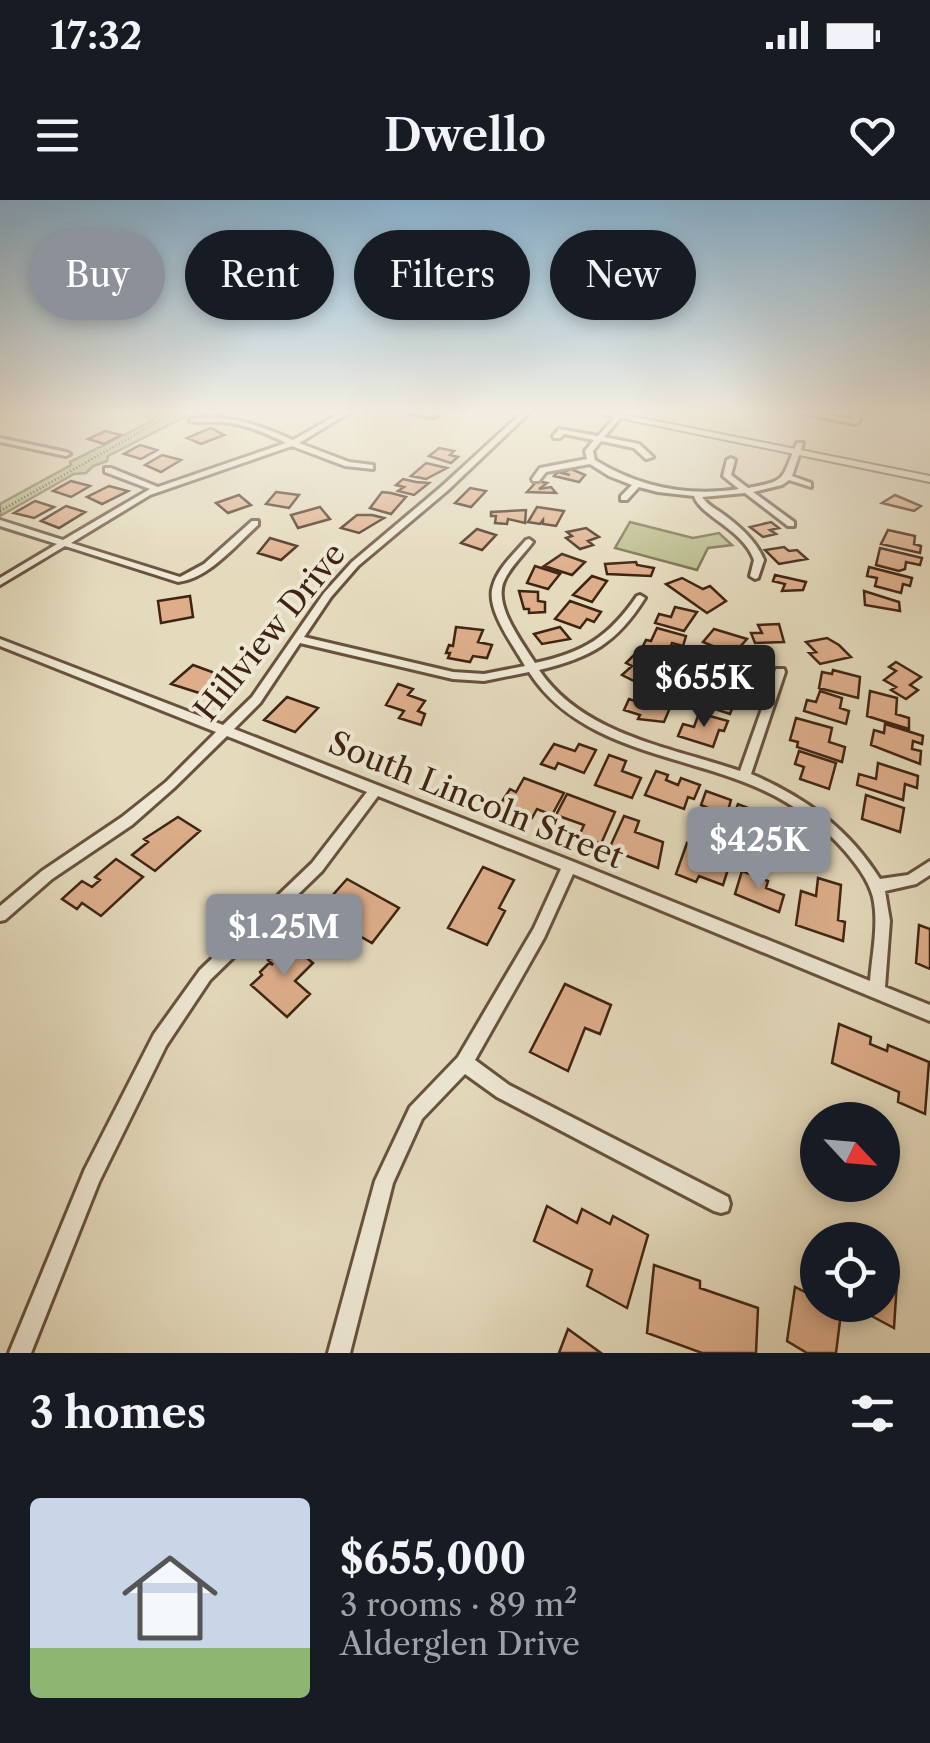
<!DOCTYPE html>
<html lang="en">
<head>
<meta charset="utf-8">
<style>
  :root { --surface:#171b24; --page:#20242c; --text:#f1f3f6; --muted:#9ea1a6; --line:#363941; --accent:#8c9099 }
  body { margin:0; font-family:"Libre Caslon Text",serif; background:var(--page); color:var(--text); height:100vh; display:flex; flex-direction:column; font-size:38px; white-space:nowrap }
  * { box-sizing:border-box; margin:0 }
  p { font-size:32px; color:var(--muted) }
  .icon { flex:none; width:55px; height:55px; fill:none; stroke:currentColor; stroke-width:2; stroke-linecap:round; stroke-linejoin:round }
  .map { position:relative; height:1153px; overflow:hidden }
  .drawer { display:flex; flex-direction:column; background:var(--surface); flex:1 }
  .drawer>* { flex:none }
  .hud { position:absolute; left:30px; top:30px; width:870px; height:90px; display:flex; gap:20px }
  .needle { width:65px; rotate:116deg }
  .fabs { position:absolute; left:800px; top:902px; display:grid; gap:20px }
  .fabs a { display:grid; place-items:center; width:100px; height:100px; border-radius:50%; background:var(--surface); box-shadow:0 5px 15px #0003; font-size:50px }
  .price { position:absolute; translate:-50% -85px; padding:0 22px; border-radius:10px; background:var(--accent); color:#fff; font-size:32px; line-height:65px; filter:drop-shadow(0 2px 5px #0008) }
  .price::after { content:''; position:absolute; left:50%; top:60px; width:30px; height:22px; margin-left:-15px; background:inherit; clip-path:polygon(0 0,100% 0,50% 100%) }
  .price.selected { background:#222; color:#fff }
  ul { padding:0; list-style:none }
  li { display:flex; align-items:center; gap:30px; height:250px; padding:0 30px }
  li+li { border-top:2px solid var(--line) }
  li span { display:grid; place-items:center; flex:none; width:280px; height:200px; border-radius:10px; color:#555 }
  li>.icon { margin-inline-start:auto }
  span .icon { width:120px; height:120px; fill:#fffc; stroke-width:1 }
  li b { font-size:42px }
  h2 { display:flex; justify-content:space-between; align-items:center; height:120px; padding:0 30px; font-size:42px }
  .tag { padding:0 35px; border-radius:45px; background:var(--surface); box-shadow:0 5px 15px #0003; font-size:35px; line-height:90px }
  .tag.selected { background:var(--accent); color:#fff }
  .status { display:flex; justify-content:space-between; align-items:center; height:70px; padding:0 50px; background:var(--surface); direction:ltr }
  .status svg { height:28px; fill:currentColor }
  header { display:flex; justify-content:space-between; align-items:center; height:130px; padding:0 30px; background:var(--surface); font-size:45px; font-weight:600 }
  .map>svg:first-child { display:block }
  .green { fill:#babe8d; stroke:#7c714f; stroke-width:2.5 }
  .building { fill:#deae8b; stroke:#3f2411; stroke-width:2.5 }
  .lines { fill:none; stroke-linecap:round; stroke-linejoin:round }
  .minor-casing { stroke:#68523c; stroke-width:6 }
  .tertiary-casing { stroke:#68523c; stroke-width:4 }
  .path { stroke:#3f2411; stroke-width:2.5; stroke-dasharray:1 2.5; stroke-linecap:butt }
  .minor { fill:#ede7d3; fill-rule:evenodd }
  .tertiary { fill:#ede7d3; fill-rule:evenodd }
  .labels { text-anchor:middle; stroke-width:8; stroke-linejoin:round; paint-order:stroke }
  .street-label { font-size:32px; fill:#3f2411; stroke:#ede7d3 }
</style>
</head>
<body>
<div class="status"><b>17:32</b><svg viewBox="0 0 49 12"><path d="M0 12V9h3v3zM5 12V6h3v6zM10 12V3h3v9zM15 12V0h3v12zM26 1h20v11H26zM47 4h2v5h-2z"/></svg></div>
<header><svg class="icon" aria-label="menu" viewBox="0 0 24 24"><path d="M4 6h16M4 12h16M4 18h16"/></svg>Dwello<svg class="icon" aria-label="heart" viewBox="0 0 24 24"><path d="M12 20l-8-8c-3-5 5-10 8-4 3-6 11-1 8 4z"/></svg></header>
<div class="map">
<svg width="930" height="1153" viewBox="0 0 930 1153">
  <rect width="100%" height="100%" fill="#e4dabc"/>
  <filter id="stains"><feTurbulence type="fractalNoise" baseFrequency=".002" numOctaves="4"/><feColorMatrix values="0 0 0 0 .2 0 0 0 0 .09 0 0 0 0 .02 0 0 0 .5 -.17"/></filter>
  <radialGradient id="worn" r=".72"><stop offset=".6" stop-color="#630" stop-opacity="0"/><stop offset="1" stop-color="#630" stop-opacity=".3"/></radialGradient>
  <path class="green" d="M137 211 192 213 108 256 107 261 93 266 86 273 74 274 0 316V304L71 265 70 262 152 221Z
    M630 322 693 338 719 333 732 345 708 348 697 370 615 348Z"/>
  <path class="building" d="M211 228 224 235 201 244 187 238Z
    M105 231 121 235 104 244 88 239Z
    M140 245 157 250 141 259 124 254Z
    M439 248 454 251 450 255 458 257 451 263 429 256Z
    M162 255 181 260 161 272 145 265Z
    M426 263 447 268 426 279 411 276Z
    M571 269 585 275 579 282 554 276 558 272 570 275 563 273Z
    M403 279 416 282 429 283 414 295 398 291 404 287 396 285Z
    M71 281 90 286 71 297 53 291Z
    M537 281 547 283 539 289 551 287 556 293 527 292Z
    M109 286 128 291 102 304 87 297Z
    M470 288 486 291 471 307 455 303Z
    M276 292 299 295 289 308 266 304Z
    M382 292 391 293 406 297 391 314 370 308Z
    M239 295 251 305 228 313 216 303Z
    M895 295 921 306 914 311 882 303Z
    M35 301 54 307 34 318 14 313Z
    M66 306 85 312 59 328 41 321Z
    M320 307 330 319 298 328 291 315Z
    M537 307 564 311 556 326 543 324V320L540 324 528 322Z
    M526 310 525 323 508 319 507 324 495 323 496 316H491V312Z
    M357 315H372L384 318 359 333 341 328Z
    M771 322 779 328 770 330 776 334 763 337 750 327Z
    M586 328 599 337 588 341 593 345 580 349 566 338 572 336 567 332Z
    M477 329 496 335 482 350 461 343Z
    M888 330 915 336 914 344 921 346 920 353 881 344Z
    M270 338 297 346 281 360 258 353Z
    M784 347 789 351 797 350 807 359 779 364 765 350Z
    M880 348 922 358 920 365 906 362 905 369 899 371 876 365Z
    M562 354 585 362 572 375 544 366Z
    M636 362 637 365 654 368 651 376 607 374 605 364Z
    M535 366 560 374 548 389 527 383Z
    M869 367 912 378 910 386 903 384 901 393 875 386 877 378 867 376Z
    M775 375 806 382 803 390 782 391 785 384 773 381Z
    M592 376 607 381 592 402 573 395Z
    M682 378 703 389 710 386 726 401 707 413 666 384Z
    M519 391 538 392V401L545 402V412L529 413V409H524Z
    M864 391 899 402 900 411 865 405Z
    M190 396 193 417 161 423 158 401Z
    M570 401 601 412 594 422 587 419 580 428 555 419Z
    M675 407 697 412 684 431 655 423 659 414 671 417Z
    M779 424 784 442 755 443 751 433H762L758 425Z
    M456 427 483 430 478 442 492 445 487 458 473 456 470 462 448 458 450 453H446L449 445 453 446Z
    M560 427 570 439 542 444 534 434Z
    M657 428 686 436 683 446 672 443 667 455 642 448 646 440 651 441Z
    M714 429 747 439 739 448 744 450 739 457 703 442Z
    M827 438 839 445 851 457 820 464 809 453 816 452 806 442Z
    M704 450 737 460 733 471 743 475 739 484 706 474 712 459 702 456Z
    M635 454 667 468 657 479 649 475 640 484 622 475 632 466 626 463Z
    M896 462 921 477 910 485 918 490 906 499 891 490 896 487 884 480 896 471 889 467Z
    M193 465 223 476 218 480 230 485 215 498 171 484Z
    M833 470 860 477 858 498 819 488 822 472 832 474Z
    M702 478 727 485 722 497 735 501 730 514 696 503Z
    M398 484 413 489 408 495 425 501 418 511 425 514 421 525 399 518 404 511 386 505Z
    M820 491 842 498 840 508 849 511 846 524 804 511 807 500 816 502Z
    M870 491 897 498 896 514 909 518V529L867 516Z
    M287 497 318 508 295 532 264 520Z
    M655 498 672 503 664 522 638 519 640 515 624 510 629 499 651 506Z
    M699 513 728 521 724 531 719 530 713 547 678 536 683 524 694 527Z
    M796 518 832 528 829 542 845 547 842 562 797 547 798 542 790 540Z
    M885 524 923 536 922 544 913 541 912 549 921 551 920 564 871 545 874 530 884 533Z
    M554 544 575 551 579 544 596 550 584 573 558 563 555 569 541 564Z
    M799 551 836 563 829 589 800 579 804 567 795 564Z
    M609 555 626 561 622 571 641 578 632 598 595 585Z
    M878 563 918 576 917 588 905 584 903 600 857 585 859 574 876 579Z
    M656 571 668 575 666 580 678 585 681 578 700 585 694 599 688 597 684 609 645 595Z
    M524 578 564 593 552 615 537 609 532 618 499 606 510 589 516 592Z
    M706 591 731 600 729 607 736 609 738 604 756 611 748 638 703 621 708 608 701 605Z
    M567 594 615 612 601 644 579 636 584 625 556 615Z
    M866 595 904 608 900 632 862 619Z
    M624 616 639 621 635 632 663 642 658 668 609 649Z
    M178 617 200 631 155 671 132 655 148 642 144 639Z
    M778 617 820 649 797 668 755 635Z
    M696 638 710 643 707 652 731 660 723 685 699 676 696 682 676 674 687 643 694 646Z
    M116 659 143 677 101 716 82 703 77 709 62 699 82 681 92 687 100 680 95 677Z
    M483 667 514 680 499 708 505 711 487 745 448 728Z
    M742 671 768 681 766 688 784 695 779 712 735 694Z
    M818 678 841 685 838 720 845 722 843 741 796 725 801 691 816 696Z
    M347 679 399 708 372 743 325 716 336 703 350 711 352 708 332 696Z
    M919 725 930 729V769L916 763Z
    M287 742 313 763 295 781 310 794 287 817 251 785 262 775 260 772 269 763 273 765 268 760Z
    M565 784 611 805 600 834 585 828 568 871 530 852Z
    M839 824 871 837 870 844 887 851 888 845 929 862 925 914 898 902 899 892 832 863Z
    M547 1006 577 1023 582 1009 610 1024 613 1016 648 1035 627 1108 587 1086 592 1070 534 1041Z
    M654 1065 700 1081V1088L758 1108 756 1153H702L647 1133Z
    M882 1073 897 1081 894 1128 851 1105H882Z
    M818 1077V1105H842L836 1153H807L787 1141 795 1087 815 1097Z
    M568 1129 601 1153H559Z"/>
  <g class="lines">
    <defs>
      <path id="minor" d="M344 211H352L299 243 349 262 373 265V269L345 266 292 246 150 295 71 343 180 377 204 364 252 321H258V325C236 345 208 379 178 382L65 346 0 385V378L57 344 0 326V320L63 340 150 289 105 272V268H111L158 287 286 243C266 233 245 224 223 222 212 221 200 223 190 221L191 219C228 214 259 225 293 240Z
        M400 211H419L438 215 434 217Z
        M524 211H531L447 291 358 366 331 397 304 437 453 472 484 474 525 466C514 446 485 409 493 386 498 368 514 354 526 340L529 339 533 342C524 354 510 367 504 381 493 406 523 443 535 463 583 453 609 437 637 396L640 395 645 398C617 443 590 458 539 470 583 535 670 547 740 571L775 472 776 469H784L785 472 751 574C805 597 849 629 880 679L908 675 930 661V675L916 684 885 691 890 721 885 787 930 805V821L573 674 544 738 475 860 509 885 728 997 730 1004 728 1011 721 1013 714 1011 497 897 465 874 422 919 393 983 350 1153H328L375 981 410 907 458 857 534 728 561 669 378 596 322 671 210 780 166 846 99 982 31 1153H9L85 969 154 834 200 770 312 663 367 592 227 536 174 588 132 625 52 679 5 720 0 721V706L42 671 122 617 166 582 216 532 0 446V439L223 525 252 497 324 393 352 362 441 287ZM300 443 453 479 484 481 529 472C580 552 687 554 765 591 795 605 823 626 845 651 856 664 868 679 873 697 879 724 872 754 870 781L574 662 234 529 260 503Z
        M791 211H806L852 219 856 211H862L859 222 855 224Z
        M618 214 622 216 604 237 639 244 653 257 646 259 634 248 601 241 593 251 595 260C639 287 687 297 739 289L723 276 727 260 731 258 735 260 731 275 748 288C789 281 781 278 797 243H803L792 276 811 283V287L789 280 782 285 753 292 794 322V326H788L745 293 702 297C707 304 712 307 720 312 737 324 756 340 764 360L758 378 755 379 750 376 754 360C743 329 700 316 694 296L658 292 639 287 627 300H621V296L632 285 609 276 590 264 546 272 539 281H533L532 279 540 268 587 259 585 251 594 240 564 234 560 238H554L553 236 559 229 598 236Z
        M0 238 66 252 70 254 66 256 0 242Z"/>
      <path id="tertiary" d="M586 211H606L930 276V282Z"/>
    </defs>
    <use href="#minor" class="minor-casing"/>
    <use href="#tertiary" class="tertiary-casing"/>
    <path class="path" d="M150 211 168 217
      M0 311 177 211"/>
    <use href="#minor" class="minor"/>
    <use href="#tertiary" class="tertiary"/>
  </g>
  <linearGradient id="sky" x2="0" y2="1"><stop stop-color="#88b6d6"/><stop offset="0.57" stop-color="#f3eee1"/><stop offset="1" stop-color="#f3eee1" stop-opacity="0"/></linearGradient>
  <rect width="930" height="372" fill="url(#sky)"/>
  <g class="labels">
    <g class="street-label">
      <text transform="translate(270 432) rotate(-51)" y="11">Hillview Drive</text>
      <text transform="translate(476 600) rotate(22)" y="11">South Lincoln Street</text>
    </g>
  </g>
  <rect width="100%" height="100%" filter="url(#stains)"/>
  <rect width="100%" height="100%" fill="url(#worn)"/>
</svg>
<div class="fabs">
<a><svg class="needle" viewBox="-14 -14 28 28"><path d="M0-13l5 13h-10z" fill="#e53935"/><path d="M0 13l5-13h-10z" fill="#9ea1a6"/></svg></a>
<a><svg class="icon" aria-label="locate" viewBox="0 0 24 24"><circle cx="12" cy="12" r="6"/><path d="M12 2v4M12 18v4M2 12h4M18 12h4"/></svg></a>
</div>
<b class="price selected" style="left:704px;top:530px">$655K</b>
<b class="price" style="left:759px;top:692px">$425K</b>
<b class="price" style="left:284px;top:779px">$1.25M</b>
<div class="hud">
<a class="tag selected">Buy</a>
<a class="tag">Rent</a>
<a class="tag">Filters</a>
<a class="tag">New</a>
</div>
</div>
<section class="drawer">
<h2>3 homes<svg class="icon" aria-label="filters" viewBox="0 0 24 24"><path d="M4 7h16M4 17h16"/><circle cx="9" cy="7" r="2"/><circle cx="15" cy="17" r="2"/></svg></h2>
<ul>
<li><span style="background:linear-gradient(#c9d6e8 75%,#8fb573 0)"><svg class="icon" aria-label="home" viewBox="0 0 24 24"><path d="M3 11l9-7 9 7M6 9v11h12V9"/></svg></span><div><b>$655,000</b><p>3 rooms · 89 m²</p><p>Alderglen Drive</p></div></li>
</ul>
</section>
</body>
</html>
